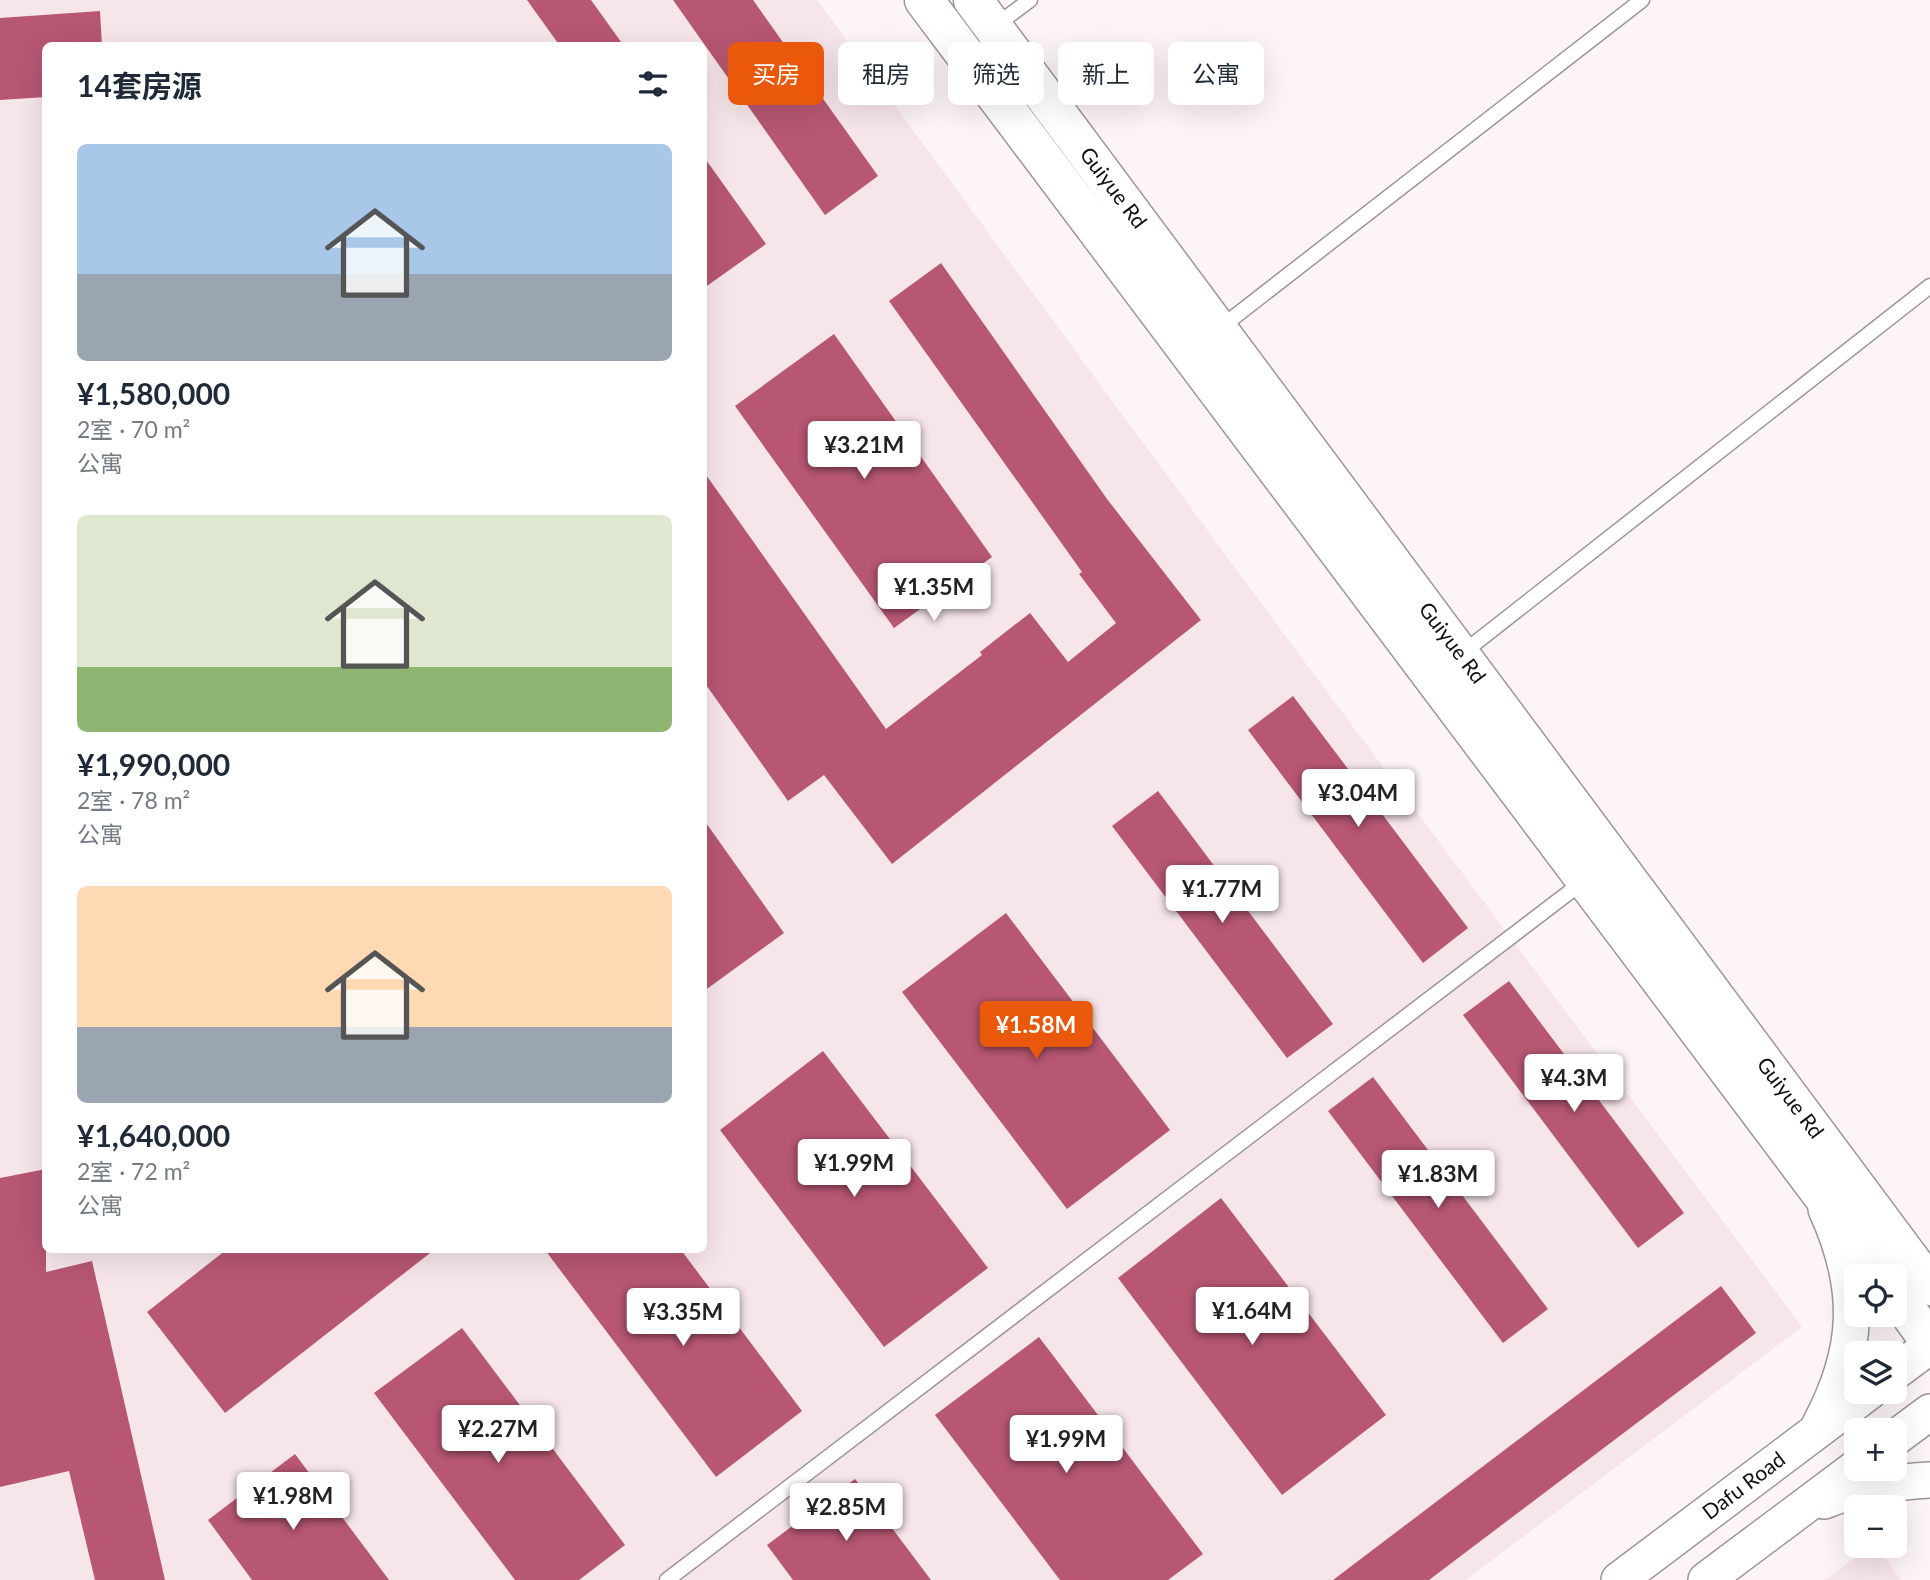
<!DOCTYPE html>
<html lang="zh">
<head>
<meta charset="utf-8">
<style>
  :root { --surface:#fff; --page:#f6f6f7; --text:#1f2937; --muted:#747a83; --accent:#ea580c }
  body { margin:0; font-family:Lato,"Noto Sans SC",sans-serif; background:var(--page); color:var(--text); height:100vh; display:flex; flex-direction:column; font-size:26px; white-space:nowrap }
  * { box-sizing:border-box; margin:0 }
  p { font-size:23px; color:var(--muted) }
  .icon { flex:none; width:38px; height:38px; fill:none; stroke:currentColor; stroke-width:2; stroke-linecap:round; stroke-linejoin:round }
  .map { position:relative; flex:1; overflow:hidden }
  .panel { position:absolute; left:42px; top:42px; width:665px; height:1211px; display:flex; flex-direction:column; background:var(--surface); border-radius:10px; box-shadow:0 7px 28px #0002 }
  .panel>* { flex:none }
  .banner { position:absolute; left:728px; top:42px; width:665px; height:63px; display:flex; gap:14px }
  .controls { position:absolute; left:1844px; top:1264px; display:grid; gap:14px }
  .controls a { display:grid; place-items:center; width:63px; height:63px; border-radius:10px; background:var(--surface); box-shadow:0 7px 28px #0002; font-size:35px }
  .price { position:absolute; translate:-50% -60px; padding:0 16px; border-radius:7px; background:#fff; color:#222; font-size:23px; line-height:46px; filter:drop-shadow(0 2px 4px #0008) }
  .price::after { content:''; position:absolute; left:50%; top:42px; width:21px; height:16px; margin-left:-10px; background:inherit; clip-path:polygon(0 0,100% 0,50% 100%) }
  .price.current { background:var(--accent); color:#fff }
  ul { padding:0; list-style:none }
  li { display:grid; align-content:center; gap:14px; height:371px; padding:0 35px }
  li span { display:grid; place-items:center; height:217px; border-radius:10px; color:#555 }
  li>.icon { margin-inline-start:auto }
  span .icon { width:126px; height:126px; fill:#fffc; stroke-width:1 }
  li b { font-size:30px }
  h2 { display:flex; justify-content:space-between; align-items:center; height:84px; padding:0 35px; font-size:30px }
  .tag { padding:0 24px; border-radius:10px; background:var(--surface); box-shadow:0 7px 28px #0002; font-size:24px; line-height:63px }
  .tag.current { background:var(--accent); color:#fff }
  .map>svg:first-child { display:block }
  .built { fill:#f7e6e9; fill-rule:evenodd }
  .building { fill:#b75772 }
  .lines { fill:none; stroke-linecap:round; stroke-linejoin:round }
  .service-casing { stroke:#9e9597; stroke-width:17 }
  .tertiary-casing { stroke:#9e9597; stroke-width:38 }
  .secondary-casing { stroke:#9e9597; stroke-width:41 }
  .service { stroke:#fff; stroke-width:14 }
  .tertiary { stroke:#fff; stroke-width:35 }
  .secondary { stroke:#fff; stroke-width:38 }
  .labels { text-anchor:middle; stroke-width:7; stroke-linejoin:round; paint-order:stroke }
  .street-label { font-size:21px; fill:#120f10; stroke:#fff }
</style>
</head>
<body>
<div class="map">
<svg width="1930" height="1580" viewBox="0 0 1930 1580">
  <rect width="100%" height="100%" fill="#fdf4f6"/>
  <path class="built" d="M0 0H817L1292 645 1802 1327 1466 1580H0ZM46 46H704V1250H46Z
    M1872 1545H1876L1901 1580H1824Z"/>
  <path class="building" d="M527 0H591L624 46H560Z
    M673 0H753L878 176 825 215Z
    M100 11 102 46H46V97L0 100V18Z
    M704 157 766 244 704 288Z
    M941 263 1107 499 1201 620 892 864 824 775 788 801 704 682V472L886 729 982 655 980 652 1030 613 1068 662 1116 623 1079 574 1082 572 889 301Z
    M834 334 992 557 894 628 735 406Z
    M1293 696 1468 928 1423 963 1248 730Z
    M1158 791 1333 1024 1287 1058 1112 826Z
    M704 820 784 933 704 991Z
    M1006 913 1170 1130 1067 1209 902 992Z
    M1509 981 1684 1213 1638 1248 1463 1015Z
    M823 1051 988 1268 884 1347 720 1130Z
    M1373 1077 1548 1309 1503 1343 1328 1111Z
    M46 1169V1272L92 1261 165 1580H95L69 1471 0 1487V1178Z
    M1221 1198 1386 1415 1282 1495 1118 1278Z
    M226 1250H434L225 1413 147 1312Z
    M545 1250H681L802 1411 716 1477Z
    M1721 1286 1756 1333 1429 1580H1333Z
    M462 1328 625 1545 579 1580H515L374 1393Z
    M1039 1337 1203 1554 1168 1580H1060L935 1415Z
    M295 1454 389 1580H252L208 1520Z
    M855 1479 931 1580H793L767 1545Z"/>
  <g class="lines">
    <defs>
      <path id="service" d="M995 26 1030 0
        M1220 328 1642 0
        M1460 655 1930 286
        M667 1580 1584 881"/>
      <path id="tertiary" d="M1895 1372 1930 1346
        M1819 1426C1860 1350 1862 1288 1826 1209
        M1895 1438 1930 1412
        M1824 1501C1859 1487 1893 1482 1930 1480
        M1619 1580 1870 1391
        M1706 1580 1857 1467"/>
      <path id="secondary" d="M924 0 1883 1276
        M973 0 1930 1286
        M1895 1293 1930 1342"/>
    </defs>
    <use href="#service" class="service-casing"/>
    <use href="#tertiary" class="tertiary-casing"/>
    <use href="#secondary" class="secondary-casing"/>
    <use href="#service" class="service"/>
    <use href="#tertiary" class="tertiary"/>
    <use href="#secondary" class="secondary"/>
  </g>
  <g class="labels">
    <g class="street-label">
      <text transform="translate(1113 188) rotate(53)" y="7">Guiyue Rd</text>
      <text transform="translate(1452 643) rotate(53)" y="7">Guiyue Rd</text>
      <text transform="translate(1790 1098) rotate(53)" y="7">Guiyue Rd</text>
      <text transform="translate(1744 1486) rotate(-37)" y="7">Dafu Road</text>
    </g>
  </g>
</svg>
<div class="controls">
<a><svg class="icon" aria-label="locate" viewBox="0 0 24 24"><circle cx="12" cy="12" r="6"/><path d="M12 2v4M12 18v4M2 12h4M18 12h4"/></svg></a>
<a><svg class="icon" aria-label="layers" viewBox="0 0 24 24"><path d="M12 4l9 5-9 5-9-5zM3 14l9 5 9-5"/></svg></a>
<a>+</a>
<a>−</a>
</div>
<b class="price" style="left:864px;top:481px">¥3.21M</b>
<b class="price" style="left:934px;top:623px">¥1.35M</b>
<b class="price" style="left:1358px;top:829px">¥3.04M</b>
<b class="price" style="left:1222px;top:925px">¥1.77M</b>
<b class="price current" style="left:1036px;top:1061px">¥1.58M</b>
<b class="price" style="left:1574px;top:1114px">¥4.3M</b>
<b class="price" style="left:854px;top:1199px">¥1.99M</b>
<b class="price" style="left:1438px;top:1210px">¥1.83M</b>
<b class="price" style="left:1252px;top:1347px">¥1.64M</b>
<b class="price" style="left:683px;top:1348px">¥3.35M</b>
<b class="price" style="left:498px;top:1465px">¥2.27M</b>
<b class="price" style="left:1066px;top:1475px">¥1.99M</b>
<b class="price" style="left:293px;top:1532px">¥1.98M</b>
<b class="price" style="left:846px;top:1543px">¥2.85M</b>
<div class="banner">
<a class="tag current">买房</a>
<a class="tag">租房</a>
<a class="tag">筛选</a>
<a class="tag">新上</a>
<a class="tag">公寓</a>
</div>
<section class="panel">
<h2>14套房源<svg class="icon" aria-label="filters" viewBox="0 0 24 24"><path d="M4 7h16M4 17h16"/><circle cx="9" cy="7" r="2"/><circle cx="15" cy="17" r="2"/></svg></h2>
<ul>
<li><span style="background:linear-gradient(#a9c7e8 60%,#9aa5b1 0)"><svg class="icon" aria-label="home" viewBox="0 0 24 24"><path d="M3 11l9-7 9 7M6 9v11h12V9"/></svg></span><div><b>¥1,580,000</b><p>2室 · 70 m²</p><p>公寓</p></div></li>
<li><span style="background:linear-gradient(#dfe7d0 70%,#8fb573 0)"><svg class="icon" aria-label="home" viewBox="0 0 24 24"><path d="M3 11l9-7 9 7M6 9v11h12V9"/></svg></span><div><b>¥1,990,000</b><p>2室 · 78 m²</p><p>公寓</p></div></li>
<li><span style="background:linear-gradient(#ffd9b3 65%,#9aa5b1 0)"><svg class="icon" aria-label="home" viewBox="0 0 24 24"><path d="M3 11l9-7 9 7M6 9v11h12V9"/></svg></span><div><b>¥1,640,000</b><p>2室 · 72 m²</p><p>公寓</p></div></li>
</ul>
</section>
</div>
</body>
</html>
